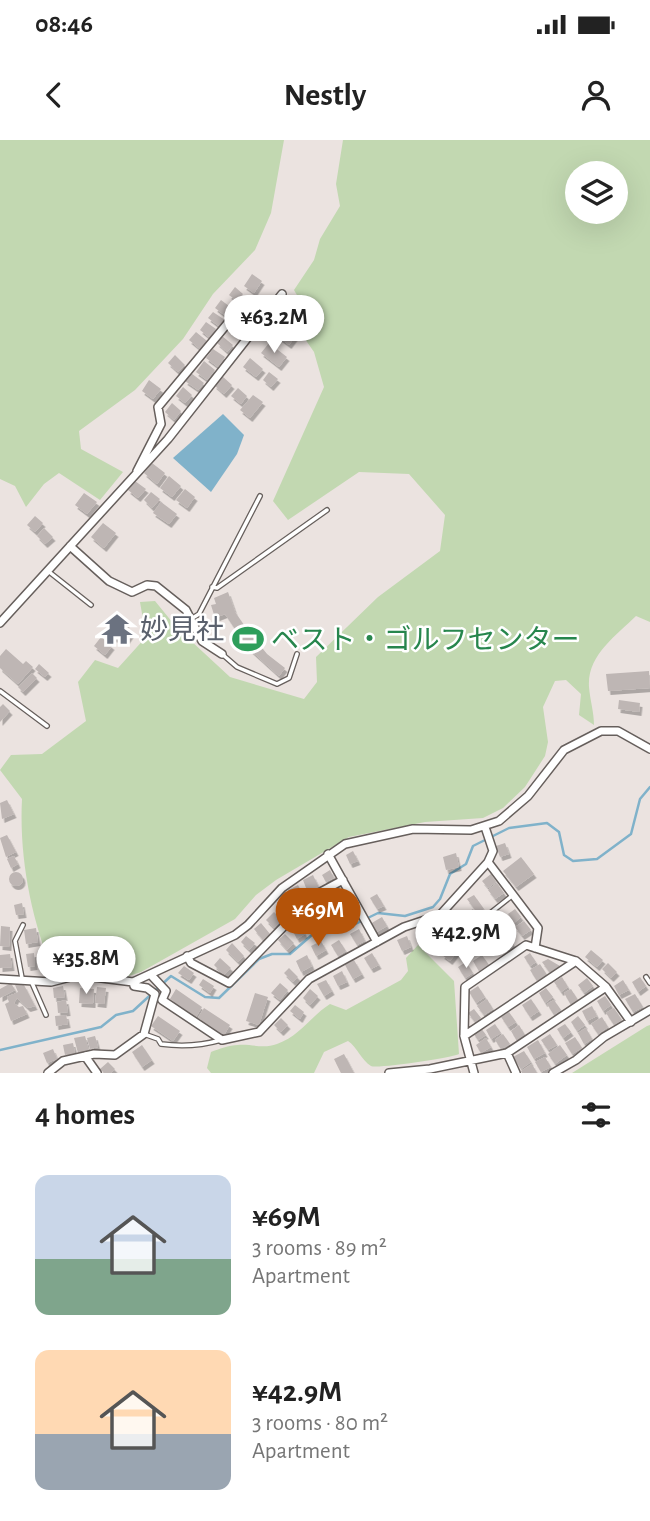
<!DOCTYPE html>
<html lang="en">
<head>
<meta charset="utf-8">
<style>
  :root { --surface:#fff; --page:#f6f6f6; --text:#222; --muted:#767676; --accent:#b45309 }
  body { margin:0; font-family:"Alegreya Sans","Noto Sans JP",sans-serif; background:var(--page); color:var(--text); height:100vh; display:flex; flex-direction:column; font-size:26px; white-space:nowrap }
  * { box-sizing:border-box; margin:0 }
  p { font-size:23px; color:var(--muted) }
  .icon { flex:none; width:38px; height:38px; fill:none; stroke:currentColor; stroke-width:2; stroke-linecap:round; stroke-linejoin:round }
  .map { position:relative; height:933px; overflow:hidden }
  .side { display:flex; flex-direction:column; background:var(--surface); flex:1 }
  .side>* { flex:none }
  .tools { position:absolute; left:565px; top:21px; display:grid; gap:14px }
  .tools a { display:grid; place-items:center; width:63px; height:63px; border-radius:50%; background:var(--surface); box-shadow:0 7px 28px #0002; font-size:35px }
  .price { position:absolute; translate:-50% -60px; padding:0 16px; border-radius:24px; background:#fff; color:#222; font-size:23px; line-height:46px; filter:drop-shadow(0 2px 4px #0008) }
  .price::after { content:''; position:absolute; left:50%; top:42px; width:21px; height:16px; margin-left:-10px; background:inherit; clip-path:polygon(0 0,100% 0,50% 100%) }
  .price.active { background:var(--accent); color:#fff }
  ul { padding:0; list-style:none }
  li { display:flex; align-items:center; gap:21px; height:175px; padding:0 35px }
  li span { display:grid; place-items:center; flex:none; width:196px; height:140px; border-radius:14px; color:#555 }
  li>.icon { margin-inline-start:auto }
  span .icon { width:84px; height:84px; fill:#fffc; stroke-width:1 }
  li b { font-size:30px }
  h2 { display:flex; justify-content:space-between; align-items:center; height:84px; padding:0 35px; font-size:30px }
  .status { display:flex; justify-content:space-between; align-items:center; height:49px; padding:0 35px; background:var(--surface); direction:ltr }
  .status svg { height:19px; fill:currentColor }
  header { display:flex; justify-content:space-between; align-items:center; height:91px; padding:0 35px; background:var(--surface); font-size:32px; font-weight:600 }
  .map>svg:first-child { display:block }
  .green { fill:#c2d8b1; fill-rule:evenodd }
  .water { fill:#80b2ca }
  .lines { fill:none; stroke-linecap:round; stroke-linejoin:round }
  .stream { stroke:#80b2ca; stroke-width:2.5 }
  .building { fill:#beb6b4; filter:url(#shadow) }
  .service-casing { stroke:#665f5c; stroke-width:6 }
  .minor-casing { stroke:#665f5c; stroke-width:10 }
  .service { stroke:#fff; stroke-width:3.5 }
  .minor { stroke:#fff; stroke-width:7 }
  .labels { text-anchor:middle; stroke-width:5; stroke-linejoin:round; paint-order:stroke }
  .worship-label { font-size:28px; fill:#5b616d; stroke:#fff; text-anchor:start }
  .leisure-label { font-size:28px; fill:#27864d; stroke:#fff; text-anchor:start }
</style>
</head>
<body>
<div class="status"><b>08:46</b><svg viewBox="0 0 49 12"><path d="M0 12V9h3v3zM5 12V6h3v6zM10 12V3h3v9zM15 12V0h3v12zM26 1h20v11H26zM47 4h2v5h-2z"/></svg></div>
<header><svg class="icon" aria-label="back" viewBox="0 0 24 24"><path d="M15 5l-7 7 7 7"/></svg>Nestly<svg class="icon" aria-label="person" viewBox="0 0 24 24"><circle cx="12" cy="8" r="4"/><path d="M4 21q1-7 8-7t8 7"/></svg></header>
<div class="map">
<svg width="650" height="933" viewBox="0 0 650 933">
  <defs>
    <filter id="shadow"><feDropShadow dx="2.5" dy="4" stdDeviation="0" flood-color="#0004"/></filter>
  </defs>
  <rect width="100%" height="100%" fill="#ebe3e0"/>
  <path class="green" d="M0 0H284L271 73 255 110 213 154 183 199 135 250 79 291 81 309 123 332 100 360 59 333 44 344 26 367 15 346 0 339Z
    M343 0H650V482L636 476C616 496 587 515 589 547 590 560 594 572 594 585L579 575 581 554 566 540 555 541 543 567 548 602 545 616 525 647 503 668 483 678 425 682 349 697 276 740 256 755 235 779 141 832 123 838 92 827 75 832H53C31 778 19 717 22 659L0 630 11 615 42 614 86 581 78 542 95 520 118 528 146 497 140 462 155 461 177 488 230 537 304 559 317 542 316 517 378 457 440 411 445 375 409 334 359 332 288 380 273 361 324 247 314 212 305 199 312 181 294 150 314 120 320 99 340 66 336 44ZM578 33H616V72H578Z
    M418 805 454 841 459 914C451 918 377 929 371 926 362 921 357 907 348 901L324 912 314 933H211L207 928 211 912C219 909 229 905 238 905 252 904 264 909 277 904 300 896 311 876 330 864L346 870 401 840 408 831 406 818Z
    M650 885V933H572L647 886Z"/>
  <path class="water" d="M223 274 244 295 237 314 211 352 173 318Z"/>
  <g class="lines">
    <path class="stream" d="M0 910 101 887 116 875 133 871 171 836 205 857 219 858 259 819 272 814H290L313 794 339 792 378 773 405 776 433 767 440 759 450 734 466 724 473 706 509 688 547 683 559 692 564 715 573 721 597 719 631 694 640 659 650 647"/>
  </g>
  <path class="building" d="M252 134 262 141 254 153 244 146Z
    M235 147 243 154 237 161 229 155Z
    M221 160 233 169 227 177 215 168Z
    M285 170 295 177 290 184 281 177Z
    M244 171 256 180 248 191 236 183Z
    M213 172 225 180 220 187 208 178Z
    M206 182 216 189 210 198 200 190Z
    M276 183 295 197 289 205 270 191Z
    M196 192 207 201 200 209 189 200Z
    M222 196 233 205 227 212 217 203Z
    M269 203 287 217 279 227 261 213Z
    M213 209 225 217 218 227 206 218Z
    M175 215 185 225 178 232 168 223Z
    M250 218 263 229 256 237 243 227Z
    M204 221 215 230 207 240 196 232Z
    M269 232 278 239 271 247 263 240Z
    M191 233 204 243 198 250 185 241Z
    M222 236 232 245 224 254 214 245Z
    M149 240 161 249 153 259 142 251Z
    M183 247 192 255 185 263 176 256Z
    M238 248 247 256 241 264 231 256Z
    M253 255 263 262 250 278 240 270Z
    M172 263 181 271 174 280 165 272Z
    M152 323 165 333 157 344 144 333Z
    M169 336 181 346 172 357 160 348Z
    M135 341 146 349 138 358 128 350Z
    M185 349 195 357 187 368 176 360Z
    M151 352 160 359 152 368 144 360Z
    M84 353 97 362 87 374 75 365Z
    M161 362 177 374 169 384 153 373Z
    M35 376 43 383 35 392 27 385Z
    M103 383 116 393 104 408 91 397Z
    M44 388 53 397 45 404 37 396Z
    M228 452 235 472 246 488 267 514 285 528 279 536 247 507 225 474 215 478 211 465 216 464 214 458Z
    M120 478 127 483 123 489 131 494 127 500 119 494 115 499 108 493Z
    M101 497 112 506 105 515 94 506Z
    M6 509 23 524 26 521 33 527 18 544 0 528V516Z
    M39 524 49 533 45 537 35 529Z
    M649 531 650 548 608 551 606 534Z
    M32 533 37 538 23 552 18 547Z
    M619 560 640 563 639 572 618 569Z
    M3 564 10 571 0 582V567Z
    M7 660 14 674 2 679 0 663Z
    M7 695 16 712 6 717 0 698Z
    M505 703 509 714 500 717 496 706Z
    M353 711 358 721 350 724 346 715Z
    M456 713 459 727 446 730 443 717Z
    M14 716 18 724 11 728 7 719Z
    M521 717 534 734 516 747 503 731Z
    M330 730 334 738 326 742 322 735Z
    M9 739a7 7 0 1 1 14 0a7 7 0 1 1-14 0Z
    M491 734 496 742 488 748 482 741Z
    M313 735 319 748 308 753 303 740Z
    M497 743 504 753 495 759 488 750Z
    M298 745 305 758 294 763 288 750Z
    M339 747 343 756 334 761 329 752Z
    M377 754 384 766 377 769 370 758Z
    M474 755 484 769 478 774 467 759Z
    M328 756 333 765 324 770 319 760Z
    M287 757 294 770 284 775 277 763Z
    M22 763 24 774 16 775 14 765Z
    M348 766 354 776 343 783 337 773Z
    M473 769 478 777 467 785 461 777Z
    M515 769 521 777 514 783 508 774Z
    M274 772 282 780 274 788 266 780Z
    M334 774 339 784 330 788 325 779Z
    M314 775 319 786 311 790 306 779Z
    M500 776 509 788 503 792 495 780Z
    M382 777 387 786 375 793 370 784Z
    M524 781 531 790 522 796 515 787Z
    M299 782 305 794 297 799 291 787Z
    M261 783 270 794 263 800 254 789Z
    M454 783 466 799 456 806 445 790Z
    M1 786 10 787 9 807 0 806Z
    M489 787 497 798 492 801 484 790Z
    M36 788 38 802 26 804 24 790Z
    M359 789 365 801 357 805 350 794Z
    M285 794 294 803 287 810 278 800Z
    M507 795 514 805 507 810 500 801Z
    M246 796 255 803 249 810 241 802Z
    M407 796 411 807 402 811 397 800Z
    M339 800 346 811 338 816 331 805Z
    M321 801 326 810 316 816 311 806Z
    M232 803 244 816 238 822 226 810Z
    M450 806 457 812 450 821 442 815Z
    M591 810 603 820 597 827 585 817Z
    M34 813 35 826 28 827 26 814Z
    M372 813 379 825 371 829 364 818Z
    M530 813 536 822 530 826 524 817Z
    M10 814 12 827 0 828V815Z
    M307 815 312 826 301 832 296 821Z
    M482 815 489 825 479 831 473 821Z
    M220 818 231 828 224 835 214 825Z
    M548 819 560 826 550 833 542 822Z
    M354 820 362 834 353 839 345 825Z
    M466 822 473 833 465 838 458 827Z
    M608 823 617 832 611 838 602 829Z
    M540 824 547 835 537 841 530 830Z
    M184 826 194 833 189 840 178 833Z
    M289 828 298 837 293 842 284 833Z
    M342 831 347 842 338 846 333 836Z
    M562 837 568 847 561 852 554 842Z
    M640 837 646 846 638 852 632 842Z
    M587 838 593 846 584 853 578 845Z
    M203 839 214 846 210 853 199 845Z
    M326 840 332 851 324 856 317 844Z
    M623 840 629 850 619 855 614 846Z
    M11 843 15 850 0 858V849Z
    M280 843 288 850 280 860 271 853Z
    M15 845H24L35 866 28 868 17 858 14 863 19 867 23 866 27 874 11 881 5 864 9 862 7 857 18 852Z
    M63 846 65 857 54 858 53 848Z
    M478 846 485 857 476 863 469 852Z
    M97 847 106 848 104 864 95 863Z
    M80 848 94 849 93 864 79 863Z
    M546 848 553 857 545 863 539 853Z
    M176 849 202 867 196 877 170 859Z
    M310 849 318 856 310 865 303 858Z
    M571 849 578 860 571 865 564 853Z
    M255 853 268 857 259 885 246 881Z
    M635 854 643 867 633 872 625 859Z
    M605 856 611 865 603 871 597 861Z
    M487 859 493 869 484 875 477 866Z
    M531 859 539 871 530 877 522 865Z
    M66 860 68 872 58 873 57 862Z
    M554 860 561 870 554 875 547 864Z
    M295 865 304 872 300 879 290 871Z
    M592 866 597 876 587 881 582 871Z
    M204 868 230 885 224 895 198 878Z
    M614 868 622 880 614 885 606 873Z
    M474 869 481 878 475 882 468 873Z
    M509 872 516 882 508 887 501 877Z
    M66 875 68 884 56 886 55 876Z
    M158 876 180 891 173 901 151 886Z
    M578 876 585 885 577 891 571 882Z
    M602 877 608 887 598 894 591 884Z
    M281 878 288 885 281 892 274 885Z
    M495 884 501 893 491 899 486 890Z
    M565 884 571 892 563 898 557 889Z
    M519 885 525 895 517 901 511 891Z
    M481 888 486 895 478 900 473 893Z
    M586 888 592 899 584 904 578 893Z
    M503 894 510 904 501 909 495 900Z
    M550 894 557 905 548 910 541 900Z
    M85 896 89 911 78 913 74 898Z
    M95 896 98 907 90 909 87 898Z
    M575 897 582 908 572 914 565 903Z
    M486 898 491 907 481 913 476 905Z
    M538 900 545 913 534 919 527 907Z
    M73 903 75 913 65 915 63 905Z
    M142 905 152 920 142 927 132 912Z
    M560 905 567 915 555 924 548 914Z
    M53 909 57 919 47 923 43 913Z
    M524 911 531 922 521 929 513 917Z
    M344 914 354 933H341L334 919Z
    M545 917 551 927 541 932 535 922Z
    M108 922 115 929 111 933H104L100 929Z
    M532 924 537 933H522L521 931Z"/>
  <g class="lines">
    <defs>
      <path id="service" d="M48 431 91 465
        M212 447 217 448 327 370
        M191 479 199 474 260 356
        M222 514 237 527 277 544 289 538 297 514
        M0 551 47 586
        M465 793 513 755
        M646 837 650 843
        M22 838 15 801 23 785
        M32 843 46 875
        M144 894 158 899 161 904C183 907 200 906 221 900"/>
      <path id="minor" d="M137 331 161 284 158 267 242 166
        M70 406 109 441 132 452 147 445 156 446 186 470 202 501 222 514
        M0 483 168 299 282 154
        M485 687 493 711 488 722 538 788 535 808
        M328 714 377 802
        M187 816 191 823 229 843 290 780 311 767 315 755 343 740
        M151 835 166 851 162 860 222 900 259 892 309 839 404 787 440 775 488 722
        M0 839 51 842 78 835 133 842 235 795 248 785 282 748 345 704 413 689 471 690 499 681 528 656 564 610 601 591H618L650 609
        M464 896 576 821
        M507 913 516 933
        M85 916 97 933
        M48 933 63 921 94 914 115 915 144 894 155 854 147 848 134 846 133 842
        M389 933 430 929 507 913 606 847
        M474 933 464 896 465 847 526 805 576 821 606 847 631 882
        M553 933 576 920 604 897 650 870"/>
    </defs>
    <use href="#service" class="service-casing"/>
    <use href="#minor" class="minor-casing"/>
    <use href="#service" class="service"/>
    <use href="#minor" class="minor"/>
  </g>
  <defs>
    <symbol id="temple-bare" viewBox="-9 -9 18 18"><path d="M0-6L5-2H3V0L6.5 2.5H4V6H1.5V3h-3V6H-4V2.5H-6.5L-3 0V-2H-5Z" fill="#6b7280" stroke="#fff" stroke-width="2.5" paint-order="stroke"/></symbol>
    <symbol id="stadium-bare" viewBox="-9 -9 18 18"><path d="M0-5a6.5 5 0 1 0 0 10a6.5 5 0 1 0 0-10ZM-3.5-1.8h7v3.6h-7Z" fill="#2e9e5b" stroke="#fff" stroke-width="2.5" paint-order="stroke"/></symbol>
  </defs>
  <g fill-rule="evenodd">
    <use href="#temple-bare" x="95" y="467" width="44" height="44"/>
    <use href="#stadium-bare" x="226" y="477" width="44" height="44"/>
  </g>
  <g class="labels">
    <g class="worship-label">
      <text x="140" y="499">妙見社</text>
    </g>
    <g class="leisure-label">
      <text x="271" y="509">ベスト・ゴルフセンター</text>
    </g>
  </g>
</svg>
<div class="tools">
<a><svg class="icon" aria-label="layers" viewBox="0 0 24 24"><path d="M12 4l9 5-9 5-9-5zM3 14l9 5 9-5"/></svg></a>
</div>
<b class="price" style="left:274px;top:215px">¥63.2M</b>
<b class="price active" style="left:318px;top:808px">¥69M</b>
<b class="price" style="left:466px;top:830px">¥42.9M</b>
<b class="price" style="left:86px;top:856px">¥35.8M</b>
</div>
<section class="side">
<h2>4 homes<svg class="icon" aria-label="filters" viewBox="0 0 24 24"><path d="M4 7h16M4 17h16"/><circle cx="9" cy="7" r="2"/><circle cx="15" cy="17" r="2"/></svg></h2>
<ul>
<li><span style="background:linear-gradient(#c9d6e8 60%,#7fa58c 0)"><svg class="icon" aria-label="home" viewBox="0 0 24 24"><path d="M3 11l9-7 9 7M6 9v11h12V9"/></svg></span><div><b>¥69M</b><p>3 rooms · 89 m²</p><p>Apartment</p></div></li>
<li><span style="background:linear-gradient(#ffd9b3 60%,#9aa5b1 0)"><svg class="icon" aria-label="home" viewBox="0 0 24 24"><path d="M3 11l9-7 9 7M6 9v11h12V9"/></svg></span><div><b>¥42.9M</b><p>3 rooms · 80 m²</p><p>Apartment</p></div></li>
</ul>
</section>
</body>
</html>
